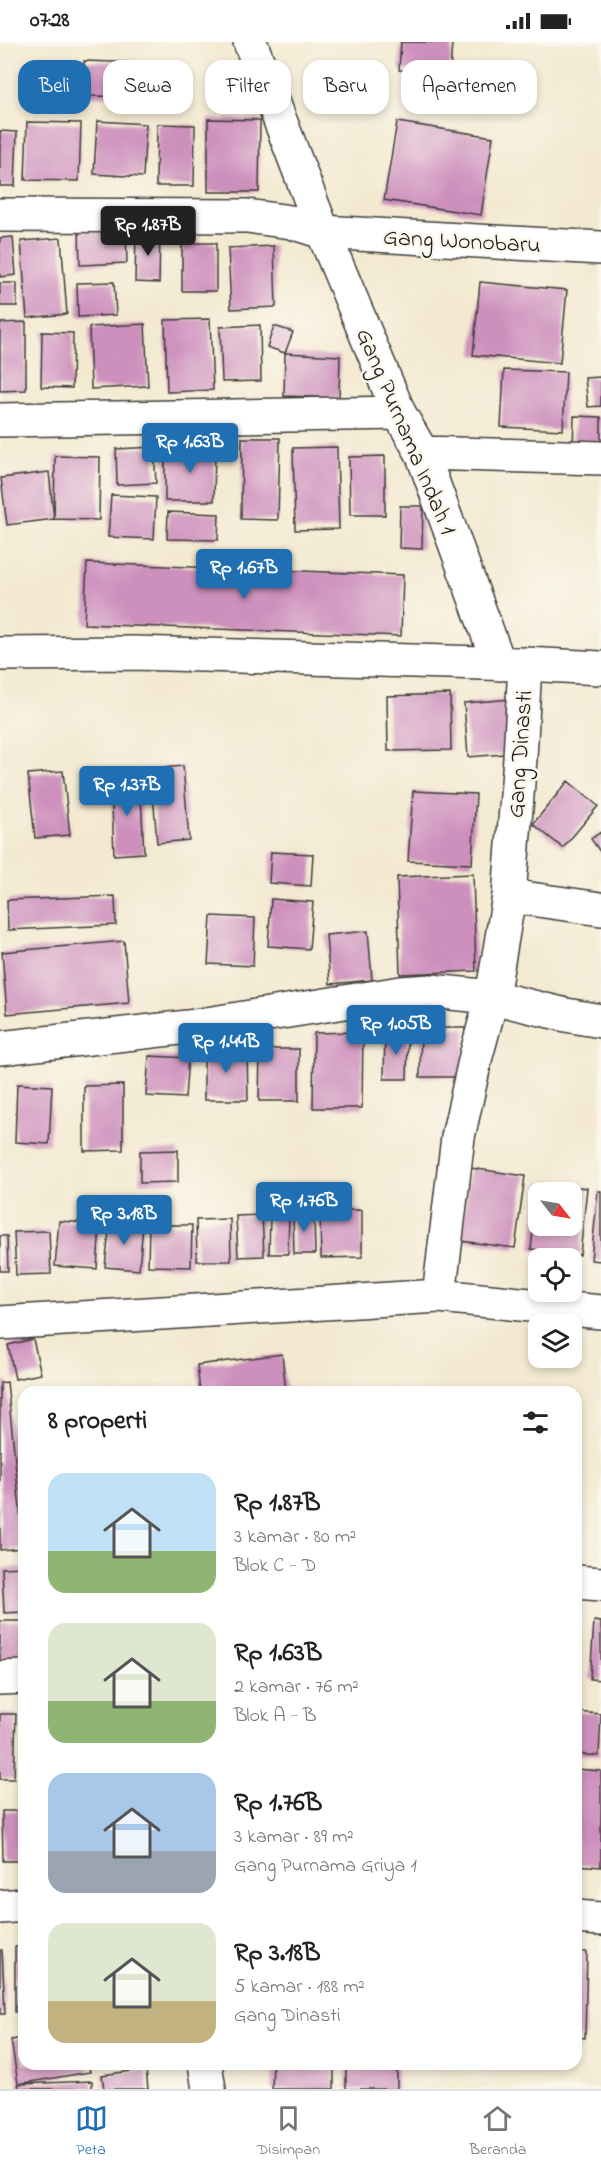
<!DOCTYPE html>
<html lang="id">
<head>
<meta charset="utf-8">
<style>
  :root { --surface:#fff; --page:#f6f6f6; --text:#222; --muted:#767676; --line:#e0e0e0; --accent:#1f6fb2 }
  body { margin:0; font-family:"Indie Flower",sans-serif; background:var(--page); color:var(--text); height:100vh; display:flex; flex-direction:column; font-size:22px; white-space:nowrap }
  * { box-sizing:border-box; margin:0 }
  p { font-size:20px; color:var(--muted) }
  .icon { flex:none; width:33px; height:33px; fill:none; stroke:currentColor; stroke-width:2; stroke-linecap:round; stroke-linejoin:round }
  .map { position:relative; flex:1; overflow:hidden }
  .drawer { position:absolute; left:18px; top:1344px; width:564px; height:684px; display:flex; flex-direction:column; background:var(--surface); border-radius:18px; box-shadow:0 3px 9px #0003 }
  .drawer>* { flex:none }
  .top-card { position:absolute; left:18px; top:18px; width:566px; height:54px; display:flex; gap:12px }
  .needle { width:39px; rotate:121deg }
  .tools { position:absolute; left:528px; top:1140px; display:grid; gap:12px }
  .tools a { display:grid; place-items:center; width:54px; height:54px; border-radius:12px; background:var(--surface); box-shadow:0 3px 9px #0003; font-size:30px }
  .price { position:absolute; translate:-50% -51px; padding:0 14px; border-radius:6px; background:var(--accent); color:#fff; font-size:20px; line-height:39px; filter:drop-shadow(0 2px 3px #0008) }
  .price::after { content:''; position:absolute; left:50%; top:36px; width:18px; height:14px; margin-left:-9px; background:inherit; clip-path:polygon(0 0,100% 0,50% 100%) }
  .price.selected { background:#222; color:#fff }
  ul { padding:0; list-style:none }
  li { display:flex; align-items:center; gap:18px; height:150px; padding:0 30px }
  li span { display:grid; place-items:center; flex:none; width:168px; height:120px; border-radius:18px; color:#555 }
  li>.icon { margin-inline-start:auto }
  span .icon { width:72px; height:72px; fill:#fffc; stroke-width:1 }
  li b { font-size:26px }
  h2 { display:flex; justify-content:space-between; align-items:center; height:72px; padding:0 30px; font-size:26px }
  .chip { padding:0 21px; border-radius:18px; background:var(--surface); box-shadow:0 3px 9px #0003; font-size:21px; line-height:54px }
  .chip.selected { background:var(--accent); color:#fff }
  .status { display:flex; justify-content:space-between; align-items:center; height:42px; padding:0 30px; background:var(--surface); direction:ltr }
  .status svg { height:16px; fill:currentColor }
  .tabs { display:flex; justify-content:space-around; align-items:center; height:84px; border-top:2px solid var(--line); background:var(--surface); font-size:16px; color:var(--muted) }
  .tabs a { display:grid; justify-items:center; gap:3px }
  .tabs .selected { color:var(--accent) }
  .map>svg:first-child { display:block }
  .building { fill:#cd90bd }
  .lines { fill:none; stroke-linecap:round; stroke-linejoin:round }
  .minor-casing { stroke:#3c3b37; stroke-width:36 }
  .minor { stroke:#fff; stroke-width:33 }
  .labels { text-anchor:middle; stroke-width:5; stroke-linejoin:round; paint-order:stroke }
  .street-label { font-size:24px; fill:#1c1c1c; stroke:#fbf7ec }
</style>
</head>
<body>
<div class="status"><b>07:28</b><svg viewBox="0 0 49 12"><path d="M0 12V9h3v3zM5 12V6h3v6zM10 12V3h3v9zM15 12V0h3v12zM26 1h20v11H26zM47 4h2v5h-2z"/></svg></div>
<div class="map">
<svg width="601" height="2047" viewBox="0 0 601 2047">
  <rect width="100%" height="100%" fill="#fbf7ec"/>
  <filter id="ink" filterUnits="userSpaceOnUse"><feTurbulence type="fractalNoise" baseFrequency=".0167" numOctaves="2"/><feDisplacementMap in="SourceGraphic" scale="12" xChannelSelector="R" yChannelSelector="G"/><feConvolveMatrix kernelMatrix="1 2 1 2 8 2 1 2 1" color-interpolation-filters="sRGB"/></filter>
  <filter id="wash" filterUnits="userSpaceOnUse"><feTurbulence type="fractalNoise" baseFrequency=".008" numOctaves="4" result="noise"/><feDisplacementMap in="SourceGraphic" scale="24" xChannelSelector="R" yChannelSelector="G"/><feGaussianBlur stdDeviation="1.35" result="paint"/><feColorMatrix in="noise" values="0 0 0 0 0 0 0 0 0 0 0 0 0 0 0 0 0 1.4 0 .05"/><feComposite in="paint" operator="in"/></filter>
  <g filter="url(#wash)">
    <rect width="100%" height="100%" fill="#f3e9d0"/>
    <g id="blocks">
      <path class="building" d="M401 0H452L450 31 399 28Z
        M84 19 148 21V55L84 54Z
        M208 77 260 78 259 150H208Z
        M97 79 146 82 143 135 94 132Z
        M27 80 81 81 79 139 25 138Z
        M397 80 493 95 481 173 384 158Z
        M157 82 195 83 194 144H156Z
        M0 89 17 90 15 144H0Z
        M126 186 127 221 80 223 79 188Z
        M136 189 160 190 159 241 135 240Z
        M13 195 16 233 0 235V196Z
        M61 196 67 272 27 276 21 199Z
        M182 201H216V249H182Z
        M274 204 276 265 231 267 228 206Z
        M114 240 116 273 78 275 77 241Z
        M480 240 567 248 560 321 473 313Z
        M0 241H17V264H0Z
        M210 277 213 348 167 350 165 278Z
        M26 280V348L0 349V281Z
        M145 282 148 344 91 347 89 285Z
        M260 283 261 339 222 340 220 285Z
        M274 284 293 290 285 311 267 305Z
        M42 290 73 291 72 346 41 345Z
        M285 311 340 314 339 356 284 354Z
        M504 328 566 330 563 388 501 385Z
        M601 335V364L588 365 585 336Z
        M574 374 601 375V408L573 407Z
        M242 396H280L278 478 241 477Z
        M154 405 156 441 117 443 116 407Z
        M337 405 339 487 295 488 293 406Z
        M165 406H215L214 459H165Z
        M55 414 100 415 99 478 54 477Z
        M385 414V473H350L349 415Z
        M49 430 54 477 7 483 1 436Z
        M111 453 156 455 154 497 108 495Z
        M400 464H423L422 507 399 506Z
        M168 470 219 472 218 498 167 497Z
        M87 521 403 533 401 594 84 582Z
        M450 652 451 708 388 709 387 654Z
        M512 657 516 711 468 715 464 661Z
        M183 724 189 798 157 801 151 727Z
        M63 729 70 793 35 796 28 732Z
        M140 736 144 811 114 813 111 738Z
        M568 739 598 764 563 806 533 782Z
        M413 749 476 752 472 822 408 819Z
        M601 790V811L591 797Z
        M271 810 313 812 311 844 269 841Z
        M473 832 476 929 400 932 397 835Z
        M115 854 116 883 8 888 7 858Z
        M271 857 313 860 309 907 268 904Z
        M211 874 255 876 253 924 208 922Z
        M368 889 372 938 330 942 326 893Z
        M124 899 129 961 7 972 2 910Z
        M421 986H465L464 1035H420Z
        M363 990 362 1066H313L314 991Z
        M385 991H408L407 1037H384Z
        M247 1006 248 1058H204V1007Z
        M260 1007H299V1059H259Z
        M149 1014 188 1016 185 1056 146 1054Z
        M17 1042 52 1044 49 1102 15 1100Z
        M123 1043V1108L84 1109V1044Z
        M178 1108V1140L140 1141V1109Z
        M470 1126 525 1134 515 1206 460 1199Z
        M539 1141 587 1146 580 1213 531 1207 537 1155 538 1184H572V1150H538Z
        M598 1149H601V1219L591 1218Z
        M362 1168V1215L321 1216 320 1169Z
        M314 1169 315 1212H294L293 1170Z
        M289 1171 288 1212H269L270 1172Z
        M262 1173 264 1214 238 1215 236 1174Z
        M230 1177 231 1219H197L196 1178Z
        M59 1179 100 1182 97 1227 55 1224Z
        M110 1180 143 1183 139 1228 105 1225Z
        M149 1183H192L191 1225 148 1224Z
        M49 1189 51 1232 16 1233 14 1190Z
        M0 1194H7L8 1229H0Z
        M33 1297 41 1332 15 1337 8 1303Z
        M282 1312 286 1350H200L197 1323Z
        M7 1340 24 1506 0 1508V1341Z
        M24 1525V1570L4 1571 2 1526Z
        M0 1579H24V1624H0Z
        M594 1579 601 1580V1638L590 1637Z
        M576 1670 601 1672 599 1714 576 1712Z
        M0 1672H16L14 1737H0Z
        M576 1727 601 1729V1825L576 1823Z
        M2 1769H24V1819H3Z
        M24 1904V1970H15V1905Z
        M0 1908H2L5 1972H0Z
        M576 1910H587L585 1996 576 1995Z
        M24 1996V2022H88L90 2030 18 2042 92 2039V2047H19L11 1998Z
        M273 2022H334V2047H272Z
        M346 2022H397V2047H346Z
        M146 2027 148 2047H104L102 2033Z"/>
    </g>
  </g>
  <g filter="url(#ink)">
    <use href="#blocks" fill-opacity="0" stroke="#3c3b37" stroke-width="1.5"/>
    <g class="lines">
      <defs>
        <path id="minor" d="M250 0 323 190 399 371 422 411 499 622
          M0 173 247 174 291 180 323 190 601 206
          M0 378 399 371
          M422 411 601 416
          M0 612 134 611 520 622
          M509 854 601 867
          M0 1006 188 985 401 951 431 949 492 955 509 854 520 716 525 622 601 626
          M439 1254 458 1095 476 1014 492 955 566 973 601 979
          M0 1281 439 1254 601 1270
          M576 1540 601 1542
          M0 1636 24 1635
          M0 1865 24 1863
          M576 1875 601 1877
          M205 2022 209 2047"/>
      </defs>
      <use href="#minor" class="minor-casing"/>
      <use href="#minor" class="minor"/>
    </g>
  </g>
  <g class="labels">
    <g class="street-label">
      <text transform="translate(462 198) rotate(3)" y="8">Gang Wonobaru</text>
      <text transform="translate(407 389) rotate(67)" y="8">Gang Purnama Indah 1</text>
      <text transform="translate(519 712) rotate(-86)" y="8">Gang Dinasti</text>
    </g>
  </g>
</svg>
<div class="tools">
<a><svg class="needle" viewBox="-14 -14 28 28"><path d="M0-13l5 13h-10z" fill="#e53935"/><path d="M0 13l5-13h-10z" fill="#767676"/></svg></a>
<a><svg class="icon" aria-label="locate" viewBox="0 0 24 24"><circle cx="12" cy="12" r="6"/><path d="M12 2v4M12 18v4M2 12h4M18 12h4"/></svg></a>
<a><svg class="icon" aria-label="layers" viewBox="0 0 24 24"><path d="M12 4l9 5-9 5-9-5zM3 14l9 5 9-5"/></svg></a>
</div>
<b class="price selected" style="left:148px;top:215px">Rp 1.87B</b>
<b class="price" style="left:190px;top:432px">Rp 1.63B</b>
<b class="price" style="left:244px;top:558px">Rp 1.67B</b>
<b class="price" style="left:127px;top:775px">Rp 1.37B</b>
<b class="price" style="left:396px;top:1014px">Rp 1.05B</b>
<b class="price" style="left:226px;top:1032px">Rp 1.44B</b>
<b class="price" style="left:304px;top:1191px">Rp 1.76B</b>
<b class="price" style="left:124px;top:1204px">Rp 3.18B</b>
<div class="top-card">
<a class="chip selected">Beli</a>
<a class="chip">Sewa</a>
<a class="chip">Filter</a>
<a class="chip">Baru</a>
<a class="chip">Apartemen</a>
</div>
<section class="drawer">
<h2>8 properti<svg class="icon" aria-label="filters" viewBox="0 0 24 24"><path d="M4 7h16M4 17h16"/><circle cx="9" cy="7" r="2"/><circle cx="15" cy="17" r="2"/></svg></h2>
<ul>
<li><span style="background:linear-gradient(#bfe0f5 65%,#8fb573 0)"><svg class="icon" aria-label="home" viewBox="0 0 24 24"><path d="M3 11l9-7 9 7M6 9v11h12V9"/></svg></span><div><b>Rp 1.87B</b><p>3 kamar · 80 m²</p><p>Blok C - D</p></div></li>
<li><span style="background:linear-gradient(#dfe7d0 65%,#8fb573 0)"><svg class="icon" aria-label="home" viewBox="0 0 24 24"><path d="M3 11l9-7 9 7M6 9v11h12V9"/></svg></span><div><b>Rp 1.63B</b><p>2 kamar · 76 m²</p><p>Blok A - B</p></div></li>
<li><span style="background:linear-gradient(#a9c7e8 65%,#9aa5b1 0)"><svg class="icon" aria-label="home" viewBox="0 0 24 24"><path d="M3 11l9-7 9 7M6 9v11h12V9"/></svg></span><div><b>Rp 1.76B</b><p>3 kamar · 89 m²</p><p>Gang Purnama Griya 1</p></div></li>
<li><span style="background:linear-gradient(#dfe7d0 65%,#c2b280 0)"><svg class="icon" aria-label="home" viewBox="0 0 24 24"><path d="M3 11l9-7 9 7M6 9v11h12V9"/></svg></span><div><b>Rp 3.18B</b><p>5 kamar · 188 m²</p><p>Gang Dinasti</p></div></li>
</ul>
</section>
</div>
<nav class="tabs">
<a class="selected"><svg class="icon" aria-label="map" viewBox="0 0 24 24"><path d="M3 6l6-2 6 2 6-2v14l-6 2-6-2-6 2zM9 4v14M15 6v14"/></svg>Peta</a>
<a><svg class="icon" aria-label="saved" viewBox="0 0 24 24"><path d="M7 4h10v16l-5-4-5 4z"/></svg>Disimpan</a>
<a><svg class="icon" aria-label="home" viewBox="0 0 24 24"><path d="M3 11l9-7 9 7M6 9v11h12V9"/></svg>Beranda</a>
</nav>
</body>
</html>
